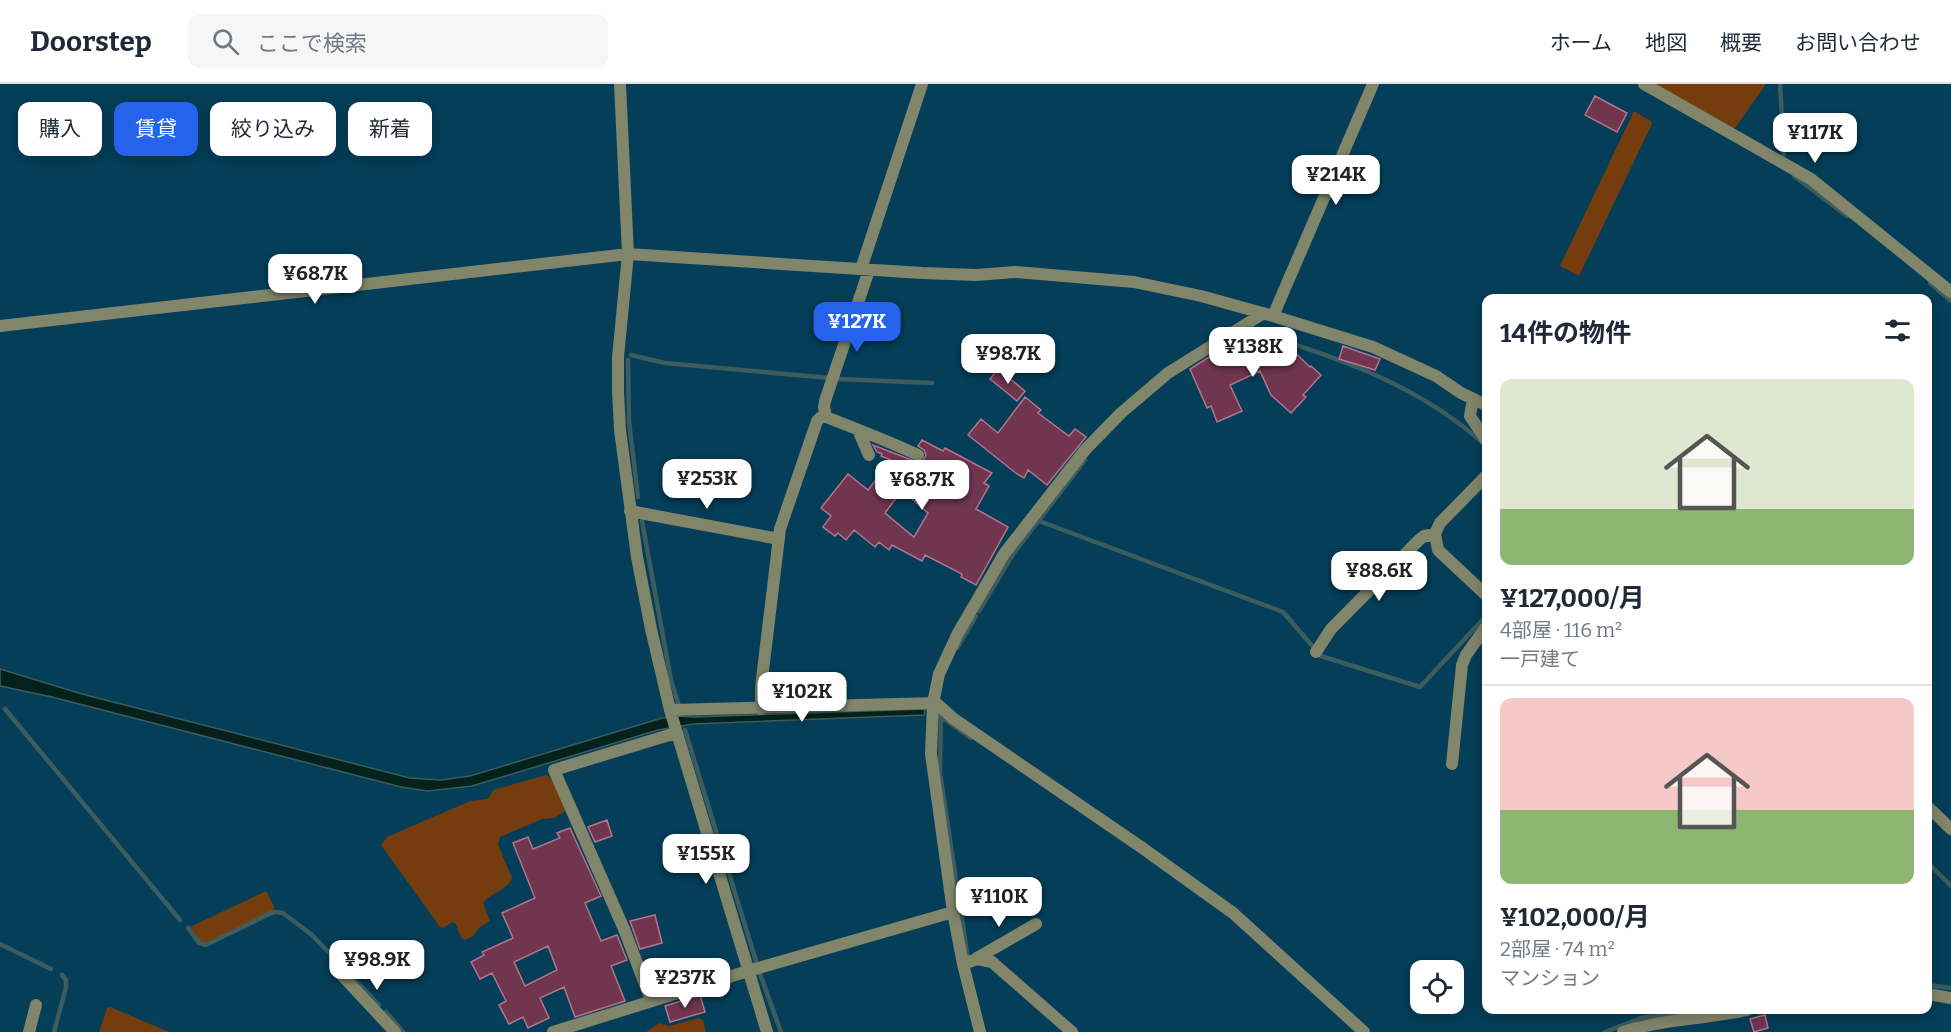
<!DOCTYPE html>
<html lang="ja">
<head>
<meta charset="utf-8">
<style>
  :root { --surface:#fff; --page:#f6f6f7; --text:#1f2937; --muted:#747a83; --line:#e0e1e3; --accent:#2563eb }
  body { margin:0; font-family:Bitter,"Noto Sans JP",serif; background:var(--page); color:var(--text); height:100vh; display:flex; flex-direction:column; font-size:22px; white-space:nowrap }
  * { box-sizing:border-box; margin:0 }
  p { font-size:20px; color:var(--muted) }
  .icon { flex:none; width:33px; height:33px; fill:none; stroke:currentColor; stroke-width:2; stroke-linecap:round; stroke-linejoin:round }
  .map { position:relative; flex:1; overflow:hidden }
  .details { position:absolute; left:1482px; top:210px; width:450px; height:720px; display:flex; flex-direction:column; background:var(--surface); border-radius:12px; box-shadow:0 3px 15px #0003 }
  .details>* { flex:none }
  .top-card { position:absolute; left:18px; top:18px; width:570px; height:54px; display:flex; gap:12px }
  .tools { position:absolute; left:1410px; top:876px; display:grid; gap:12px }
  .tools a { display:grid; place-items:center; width:54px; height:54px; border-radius:12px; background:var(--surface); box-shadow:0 3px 15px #0003; font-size:30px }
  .price { position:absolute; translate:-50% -51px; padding:0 14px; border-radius:12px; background:#fff; color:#222; font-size:20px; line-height:39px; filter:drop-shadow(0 2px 3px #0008) }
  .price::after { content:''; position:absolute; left:50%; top:36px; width:18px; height:14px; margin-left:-9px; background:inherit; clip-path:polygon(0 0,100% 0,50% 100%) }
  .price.current { background:var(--accent); color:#fff }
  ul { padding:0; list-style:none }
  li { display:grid; align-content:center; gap:12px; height:318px; padding:0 18px }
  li+li { border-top:2px solid var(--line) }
  li span { display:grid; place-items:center; height:186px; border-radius:12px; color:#555 }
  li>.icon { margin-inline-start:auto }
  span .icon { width:108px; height:108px; fill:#fffc; stroke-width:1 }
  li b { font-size:26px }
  h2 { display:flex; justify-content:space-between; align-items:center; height:72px; padding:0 18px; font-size:26px }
  .tag { padding:0 21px; border-radius:12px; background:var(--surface); box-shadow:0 3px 15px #0003; font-size:21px; line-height:54px }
  .tag.current { background:var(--accent); color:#fff }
  header { display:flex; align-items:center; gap:36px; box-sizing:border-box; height:84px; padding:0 30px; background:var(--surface); border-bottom:2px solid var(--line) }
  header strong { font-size:28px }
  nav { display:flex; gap:33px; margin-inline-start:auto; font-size:21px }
  .search { width:420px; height:54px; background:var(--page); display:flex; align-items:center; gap:15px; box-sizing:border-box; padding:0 21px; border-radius:12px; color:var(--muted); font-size:22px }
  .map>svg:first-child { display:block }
  .green { fill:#753d0d }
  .water { fill:#04221b; stroke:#3d5c5d; stroke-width:1.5 }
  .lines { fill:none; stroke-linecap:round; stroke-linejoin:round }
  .stream { stroke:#3d5c5d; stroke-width:4.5 }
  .building { fill:#70364f; stroke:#b5748d; stroke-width:1.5; fill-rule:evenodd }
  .street { stroke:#81856a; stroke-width:12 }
</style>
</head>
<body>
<header>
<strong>Doorstep</strong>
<div class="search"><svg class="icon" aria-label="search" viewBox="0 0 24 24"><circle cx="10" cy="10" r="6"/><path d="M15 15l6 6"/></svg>ここで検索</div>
<nav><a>ホーム</a><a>地図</a><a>概要</a><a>お問い合わせ</a></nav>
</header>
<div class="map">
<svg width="1951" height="948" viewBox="0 0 1951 948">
  <rect width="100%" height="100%" fill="#043e58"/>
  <path class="green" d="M1651 0H1766L1735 44 1732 46Z
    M1634 27 1652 38 1651 42 1579 192 1560 182Z
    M546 691 551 694 565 725 564 728 554 734 542 735 500 753 498 761 512 794C508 806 491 808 483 819L490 837 479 844 473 852 465 856 462 855 455 839 452 838 443 844 440 843 381 761 387 753 470 717 487 715 490 712 493 706Z
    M266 807 274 822V826L207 859 200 858 190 843Z
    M110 923 169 948H99L107 924Z
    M699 934 703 936 706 948H646L659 939 669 942Z"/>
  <path class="water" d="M0 585 82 610 410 694 441 696 470 692 662 634 680 632 693 633 925 625 924 631 693 640 658 646 472 702 428 707 401 703 52 613 0 602Z"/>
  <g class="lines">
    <path class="stream" d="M1780 0 1784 71
      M1794 92 1847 132
      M1930 199 1951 217
      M1243 248 1248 246C1332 271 1421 301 1486 362
      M631 271 665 279 829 294
      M628 276 629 337 638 413
      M838 295 932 299
      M642 437 671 596 679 622
      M1039 437 1283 528 1321 572 1420 603 1486 532
      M979 527 1013 470 1085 376
      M957 564 976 532
      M5 625 180 836
      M934 628 971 654
      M941 634 940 689 968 875
      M685 646 756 877
      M1928 779 1951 802
      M188 844 199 859 206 861 269 830 275 828 283 829 312 851 379 921
      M0 860 51 885
      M760 890 781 948
      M1928 901 1951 904
      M386 928 403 948
      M54 948 66 903V896L62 891
      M1605 948 1641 934 1709 926"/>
  </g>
  <path class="building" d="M1595 12 1627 29 1617 48 1585 31Z
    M1285 259 1310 283 1311 282 1321 291 1303 311 1306 313 1291 329 1271 311 1260 287 1230 301 1242 327 1217 338 1211 322 1207 324 1190 285 1214 270 1234 261 1242 279Z
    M1343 262 1380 275 1375 286 1339 275Z
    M998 285 1025 307 1017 317 990 295Z
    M1025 313 1041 326 1038 329 1069 352 1075 345 1086 353 1047 401 1028 386 1024 394 1017 390 968 351 981 335 998 349Z
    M922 356 943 367 945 364 992 389 984 399 989 402 976 425 1008 443 976 501 961 493 962 490 925 471 922 477 892 461 889 466 879 458 875 463 854 446 846 456 838 449 835 452 823 443 831 432 821 424 848 390 868 406 891 376 881 372 882 370 877 368 873 361 919 379 923 377 926 371 924 366 918 362ZM902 406 928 429 914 453 885 429Z
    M607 736 612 752 595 758 588 743Z
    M570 744 601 812 585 819 601 857 617 851 627 876 611 882 625 917 575 933 564 903 540 914 549 934 528 944 523 933 509 940 499 921 506 917 492 889 480 895 471 878 484 871 482 868 513 854 502 829 535 814 513 759 528 753 533 765 560 754 557 749ZM548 862 557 886 525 902 514 878Z
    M655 831 662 859 640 865 630 837Z
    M700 911 705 928 670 938 665 922Z
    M1765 931 1768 944 1754 948 1750 935Z"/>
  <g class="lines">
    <path class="street" d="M620 0 628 170 618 273V307L620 346 637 473 651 545 670 626 767 948
      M1644 0 1811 95 1951 208
      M861 185 922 0
      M869 186 825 317 824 323 826 333C857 345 888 357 918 371
      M1273 232 1373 0
      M0 242 628 170 922 189 976 191 1015 188 1134 198 1201 212 1273 232 1373 263 1436 292 1461 309 1486 321
      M1473 315 1470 332 1486 356
      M858 346 869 371
      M1486 392 1440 439 1435 450 1438 466 1486 511
      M630 427 779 455
      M1316 568 1331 545 1419 456 1424 452 1435 450
      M761 625V603L780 445 817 337 821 333H826
      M670 626 936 619 954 635 1141 763 1233 829 1364 948
      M1452 680 1462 581 1466 571 1486 543
      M1928 723 1951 745
      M977 874 1036 840
      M963 880 977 875 992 878 1072 948
      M337 886 395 948
      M1928 910 1951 914
      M651 916 624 845 554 686 676 649
      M29 948 36 921
      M553 948 748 887 953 828
      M980 948 963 880 953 828 931 670 933 619 939 590 958 549 1004 470 1085 366 1121 329 1168 289 1264 229
      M1623 948C1663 935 1706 935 1747 926"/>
  </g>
</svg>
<div class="tools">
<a><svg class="icon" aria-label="locate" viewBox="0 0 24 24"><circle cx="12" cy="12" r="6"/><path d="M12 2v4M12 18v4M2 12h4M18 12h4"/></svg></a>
</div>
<b class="price" style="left:1815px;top:80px">¥117K</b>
<b class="price" style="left:1336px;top:122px">¥214K</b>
<b class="price" style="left:315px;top:221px">¥68.7K</b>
<b class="price current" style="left:857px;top:269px">¥127K</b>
<b class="price" style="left:1253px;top:294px">¥138K</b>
<b class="price" style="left:1008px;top:301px">¥98.7K</b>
<b class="price" style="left:707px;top:426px">¥253K</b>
<b class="price" style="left:922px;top:427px">¥68.7K</b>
<b class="price" style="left:1379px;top:518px">¥88.6K</b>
<b class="price" style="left:802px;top:639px">¥102K</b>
<b class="price" style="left:706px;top:801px">¥155K</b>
<b class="price" style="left:999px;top:844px">¥110K</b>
<b class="price" style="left:377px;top:907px">¥98.9K</b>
<b class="price" style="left:685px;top:925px">¥237K</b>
<div class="top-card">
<a class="tag">購入</a>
<a class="tag current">賃貸</a>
<a class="tag">絞り込み</a>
<a class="tag">新着</a>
</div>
<section class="details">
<h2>14件の物件<svg class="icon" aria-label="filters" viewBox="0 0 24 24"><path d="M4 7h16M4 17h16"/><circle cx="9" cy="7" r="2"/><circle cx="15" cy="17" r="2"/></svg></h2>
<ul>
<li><span style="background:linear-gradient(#dfe7d0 70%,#8fb573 0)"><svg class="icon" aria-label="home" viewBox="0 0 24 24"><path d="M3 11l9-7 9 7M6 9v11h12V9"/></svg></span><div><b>¥127,000/月</b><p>4部屋 · 116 m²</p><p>一戸建て</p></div></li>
<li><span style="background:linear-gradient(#f6c9c9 60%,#8fb573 0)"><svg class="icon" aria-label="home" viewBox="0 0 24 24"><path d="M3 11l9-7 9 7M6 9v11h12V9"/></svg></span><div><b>¥102,000/月</b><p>2部屋 · 74 m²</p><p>マンション</p></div></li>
</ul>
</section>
</div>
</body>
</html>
